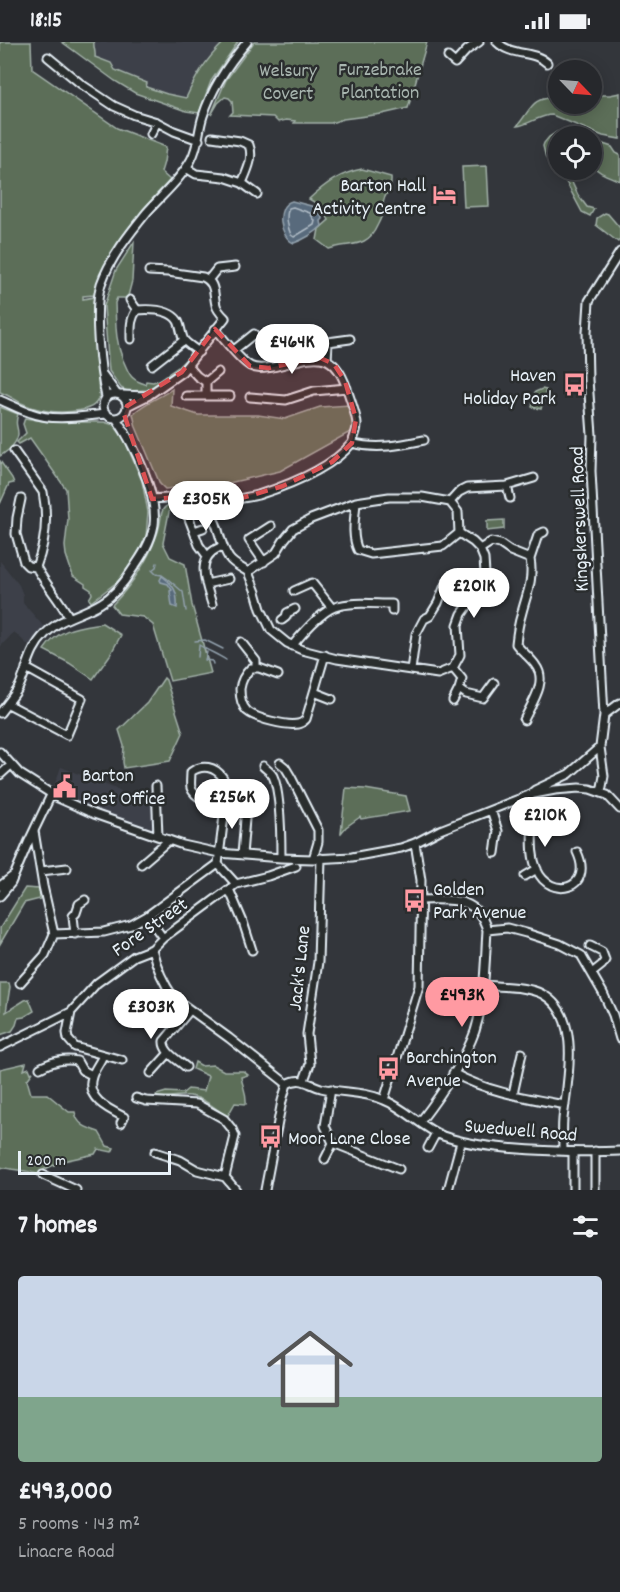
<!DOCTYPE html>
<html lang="en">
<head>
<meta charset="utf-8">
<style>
  :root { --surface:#26282c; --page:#2e3034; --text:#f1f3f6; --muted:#a4a6a9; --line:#424448; --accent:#ff9aa2 }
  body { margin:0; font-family:Dekko,sans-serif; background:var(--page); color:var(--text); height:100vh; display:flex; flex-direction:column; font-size:22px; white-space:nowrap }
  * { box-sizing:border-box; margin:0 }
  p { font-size:20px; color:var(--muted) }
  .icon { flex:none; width:33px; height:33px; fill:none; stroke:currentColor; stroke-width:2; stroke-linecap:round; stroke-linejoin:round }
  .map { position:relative; height:1148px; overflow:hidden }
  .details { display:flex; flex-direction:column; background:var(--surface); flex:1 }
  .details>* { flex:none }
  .needle { width:39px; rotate:115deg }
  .controls { position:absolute; left:548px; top:18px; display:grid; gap:12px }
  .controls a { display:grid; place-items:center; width:54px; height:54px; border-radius:50%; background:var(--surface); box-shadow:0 3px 15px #0003,0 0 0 2px var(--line); font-size:30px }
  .scale { position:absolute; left:18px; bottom:15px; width:153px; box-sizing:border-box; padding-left:6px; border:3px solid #e8f1f8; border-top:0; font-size:16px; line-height:21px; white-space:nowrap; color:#e8f1f8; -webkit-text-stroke:4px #2a2d2e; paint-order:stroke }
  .price { position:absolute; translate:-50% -51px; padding:0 14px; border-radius:21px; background:#fff; color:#222; font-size:20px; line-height:39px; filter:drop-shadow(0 2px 3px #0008) }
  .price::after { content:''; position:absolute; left:50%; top:36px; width:18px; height:14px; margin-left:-9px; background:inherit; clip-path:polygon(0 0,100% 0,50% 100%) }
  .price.on { background:var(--accent); color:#111 }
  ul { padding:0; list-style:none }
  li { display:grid; align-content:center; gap:12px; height:318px; padding:0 18px }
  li+li { border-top:2px solid var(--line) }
  li span { display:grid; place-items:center; height:186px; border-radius:6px; color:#555 }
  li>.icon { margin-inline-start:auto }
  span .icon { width:108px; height:108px; fill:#fffc; stroke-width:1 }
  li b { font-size:26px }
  h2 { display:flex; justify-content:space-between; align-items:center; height:72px; padding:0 18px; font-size:26px }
  .status { display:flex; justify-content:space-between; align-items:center; height:42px; padding:0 30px; background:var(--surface); direction:ltr }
  .status svg { height:16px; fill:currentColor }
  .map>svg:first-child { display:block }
  .built { fill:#3e414a }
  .green { fill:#5b6e59; stroke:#a2b0a8; stroke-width:1.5 }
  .water { fill:#596b7b; stroke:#92a1ad; stroke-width:1.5 }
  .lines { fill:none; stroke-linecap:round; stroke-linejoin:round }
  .shore { stroke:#afbbc6; stroke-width:1.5 }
  .stream { stroke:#92a1ad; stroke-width:1.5 }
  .minor-casing { stroke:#e8f1f8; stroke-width:11 }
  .minor { stroke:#2a2d2e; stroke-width:7 }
  .marked { fill:#da5052; fill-opacity:0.2; stroke:#da5052; stroke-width:4.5; stroke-dasharray:12 8; stroke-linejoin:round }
  .labels { text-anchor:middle; stroke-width:5; stroke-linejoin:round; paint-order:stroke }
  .park-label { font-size:20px; fill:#a9b6b0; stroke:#2a2d2e }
  .poi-label { font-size:20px; fill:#e8f1f8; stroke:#2a2d2e; text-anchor:start }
  .street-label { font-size:20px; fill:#e8f1f8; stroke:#2a2d2e }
</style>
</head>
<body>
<div class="status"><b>18:15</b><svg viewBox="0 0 49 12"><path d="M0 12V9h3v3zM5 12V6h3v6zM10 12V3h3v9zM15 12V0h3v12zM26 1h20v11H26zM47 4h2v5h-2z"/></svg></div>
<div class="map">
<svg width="620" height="1148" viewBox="0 0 620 1148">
  <rect width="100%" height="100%" fill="#33363b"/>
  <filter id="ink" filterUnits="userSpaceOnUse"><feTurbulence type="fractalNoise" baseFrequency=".0167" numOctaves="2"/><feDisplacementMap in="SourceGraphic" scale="12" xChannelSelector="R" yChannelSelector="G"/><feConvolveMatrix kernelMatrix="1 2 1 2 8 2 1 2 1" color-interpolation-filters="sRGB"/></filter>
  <g filter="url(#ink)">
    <path class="built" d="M94 0H224L204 21 191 45 187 56 167 52 145 45 146 40 115 28 95 15 93 4Z
      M0 519 19 543 23 553V561L44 585 29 604 14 590 0 605Z
      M61 725 121 749V755L132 758H156L158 794 51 753Z"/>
    <path class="green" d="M0 0H31L32 27 117 86 166 105 164 120 161 130 170 138C142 167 102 213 94 253L83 254V257L94 255 93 265 99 354C97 363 91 366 82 368 62 372 40 370 21 361 14 357 8 353 0 350Z
      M62 0H94C93 5 96 10 95 15L111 21 115 28 147 41 146 45 167 52 186 56C197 32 205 19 224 0H238L211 39 199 71 186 69 135 51 115 39Z
      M254 0H427L408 66 382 72 343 77 331 81H294L295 79 286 78 278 80 273 75 230 73 233 70 232 59 229 56 225 55 218 61 211 73 226 38Z
      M620 51V97L603 94 552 73C539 73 529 83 517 84 533 65 530 56 558 55V62H591V53H610Z
      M557 90H566L581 94H558V106L554 108 558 114V128H566L578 153 587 165 594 167 590 174 582 170 565 138 557 132 553 123 546 116 543 104 544 101 549 95Z
      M591 98 612 105 616 111 620 113V139C592 127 591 129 591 98Z
      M487 124 489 164 464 165 462 125Z
      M362 127 391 135C392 150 385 149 383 161 382 164 382 168 382 171 382 175 379 180 377 184 367 207 350 200 329 207L317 198 319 187 329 178 321 164 309 157C325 142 340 131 362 127Z
      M605 171 608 172 620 186V197L618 200 596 183 597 176Z
      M134 200 132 239 128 254 127 256H117L115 261C116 282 115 298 123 318 129 331 129 337 145 342L146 339 153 340 159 338 178 325 188 315 190 310 191 311 178 327 147 348 127 349 121 346 109 329 104 264 116 228Z
      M172 347 171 364 198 373H258L285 377 320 365 350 363 354 380 352 389 280 429 199 448 184 445 165 447 160 442 136 385 133 372C143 361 160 356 172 347Z
      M542 347 546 348 541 367 532 365 535 350Z
      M0 365 18 372C14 383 18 383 18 392 17 402 8 409 0 414Z
      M25 376 49 380H104L114 383 124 397 142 439 148 470 146 495 142 504 126 530 117 540 91 560 89 557 92 552 91 548 85 544V542L73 534 66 513 65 504 68 477 66 447 30 396 19 402 17 400 26 391 23 382Z
      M0 419 12 436 14 441 9 442 0 462Z
      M170 462 173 465 169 470 163 501 170 515 185 522 192 563 211 631 170 639 153 583 143 575 119 572 112 563C130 545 148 519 156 495 158 491 159 486 160 481 162 471 160 467 170 462Z
      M504 478V487L487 489V479Z
      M102 581 121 593 110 613 93 637 69 621 44 608C58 586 78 585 102 581Z
      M164 636 166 638 183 691 170 719 124 726 123 720 124 704 119 688 147 661Z
      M346 746 365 747 406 754 410 769 361 777 360 775 346 785 341 791Z
      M25 846 39 847 40 857 24 861 0 902V886Z
      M0 941H9L10 945 6 970 25 958 29 957 34 969 24 975 18 976 16 983 12 989 0 993Z
      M195 1020 202 1024 213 1023 224 1029H243L248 1033 241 1035C243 1046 247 1051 246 1062L235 1061 227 1075C217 1067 204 1056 190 1054 179 1053 167 1056 156 1057V1053L166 1050 183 1051 188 1047 204 1049 208 1034 193 1027Z
      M26 1021 24 1028 29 1026 31 1031 33 1030 27 1038 31 1052H47L69 1070H75C77 1083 87 1086 99 1090L107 1104 114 1106 112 1110 98 1107 95 1112 63 1119 45 1127 38 1132C25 1128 13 1128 0 1125V1027Z"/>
    <path class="water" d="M292 159 315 165 323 177 321 179 322 184C315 191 303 198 294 201 280 196 274 164 292 159Z
      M162 534C174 543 178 550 177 566L172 564 170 549 172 548 168 542 161 540 160 538Z"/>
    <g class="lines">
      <path class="shore" d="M293 165 310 171 315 179 314 183 294 195 291 193C288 186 285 174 289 166Z"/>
      <path class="stream" d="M157 521 156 525 152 528 156 532 162 533 169 538 183 550 186 569
        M195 599 205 598 223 607
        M199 603C208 609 217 612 226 618
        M207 610 205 618 212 619 213 622
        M198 615 199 604"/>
      <defs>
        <path id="minor" d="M497 0C512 15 534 8 547 21
          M48 15 81 42 114 64 134 73 157 80 174 89 199 98
          M448 15 455 21 467 8 479 0
          M151 92 157 80
          M212 95 240 99 249 103C254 116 247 129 242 141
          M186 126 196 132 224 135 242 141 257 152
          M209 237 217 227 235 225
          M130 258 137 268
          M215 287C223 296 240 319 250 324 257 328 265 326 273 325 309 317 332 301 347 347 350 357 357 374 357 383 357 389 354 395 352 401
          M131 297C131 286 130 277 137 268 150 267 170 267 178 279 181 285 181 293 184 298 187 302 195 307 199 310
          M234 308 254 292
          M327 318 328 300 350 297
          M295 319 293 303 301 302
          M152 323 184 298
          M188 324 197 334 206 340V354H230
          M103 333 116 351
          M206 340 218 330
          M103 364a12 12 0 1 1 24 0a12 12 0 1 1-24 0Z
          M122 353 146 354
          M186 354H206
          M106 355C100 329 93 268 101 242 110 216 130 191 147 170 162 153 180 138 191 118 199 103 198 89 203 74 212 46 228 22 247 0
          M250 355 286 358 314 349 347 346
          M0 358C10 362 20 368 31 371 55 380 82 374 107 372
          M127 364 149 353 182 330 225 276C221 272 217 268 216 263 213 251 216 241 203 235L168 230 149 229
          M14 409 43 450C48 475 45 502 36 525 46 543 59 557 69 575
          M507 444 510 456
          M21 457 17 476 16 492 24 520 28 524 36 525
          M152 457C178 455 204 452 216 482 220 493 222 506 229 516 233 522 242 526 248 530
          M356 460C355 476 351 493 358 508L371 512 443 504 459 491
          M450 460 459 450 467 446 507 444 534 436
          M209 470C213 468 217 464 221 462 232 457 246 456 258 453 289 443 331 427 352 401 376 408 400 403 424 398
          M188 474 199 503 207 514
          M194 489 203 486
          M480 507 491 500 500 502 510 509 530 517C534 539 526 553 521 574 518 583 517 593 516 602 522 610 531 616 536 624 548 640 531 662 524 678
          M530 517 538 493 544 490
          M264 520 249 498 271 484
          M248 530 256 550 261 567 271 588 287 601 302 608 337 617 438 632 453 626 460 613 458 583 462 572 482 544 485 539V532L484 517 480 507 473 500 459 491
          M248 530 276 511 284 498 293 487 311 477 356 460 389 455H422L450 460 458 470 459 491
          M206 542 229 537
          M294 549 312 541 332 566
          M212 562C205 539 194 514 223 504
          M282 578 286 575 287 571 295 567
          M241 600 256 619V625
          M292 604C301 593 322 569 335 565 352 559 373 562 392 562V569
          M411 628 416 592 424 577 430 574 438 561 446 541
          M278 633 259 626H251C245 632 241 638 240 647 240 655 241 663 247 669 256 677 287 684 298 682 303 681 303 680 306 677L325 613
          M459 647 466 652 483 656 494 641
          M314 650 332 657
          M453 659 459 647 462 637 453 626
          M8 662 67 693 82 657 26 626
          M0 671C6 663 14 654 19 645 28 626 29 608 45 592 61 575 82 573 101 561 115 553 124 541 132 528 142 514 151 500 154 483 158 451 133 401 116 376
          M604 673 620 661
          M0 710 20 732 58 756 94 772 183 803 219 811 281 816 313 817 352 815 401 806 415 801 440 788 529 753 555 748 579 746 590 747 607 753 620 767
          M280 721 285 725 291 735 318 788V800L313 817
          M263 724C266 727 271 730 273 734 281 751 281 796 281 816
          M0 733 11 723
          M156 744 158 794
          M601 750 604 734 600 705 604 673 591 429 592 393 588 338 587 290 589 259 620 210
          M218 760C209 761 195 756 191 746 190 742 191 735 191 730 202 722 215 724 223 736V753L218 760 224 774 218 822 236 842
          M491 768 498 789 495 811
          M34 789 43 844 54 892 104 890 131 883 147 874 218 822
          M577 810C595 848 550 858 537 828 527 804 537 778 529 753L535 748 569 732 600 705
          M242 813 246 765
          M141 822 169 798
          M41 829 67 826
          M525 834 537 827
          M0 844 13 834
          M229 847 243 880 252 908
          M0 854 11 841 28 801 51 753
          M420 858C450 858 477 853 487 888L507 886 526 891 560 902 581 913 603 951 613 973 620 997
          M147 874 163 896
          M75 892 73 874 76 871 79 862 85 858
          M590 904 602 910 605 918 602 923 592 931
          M152 907C156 924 164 942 174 956L229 996 287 1042
          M20 941 45 913 54 892
          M483 943C500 945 527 944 542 952 583 973 567 1041 563 1077 562 1088 563 1098 563 1109
          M71 970 67 991 68 997 75 1005 122 1018
          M140 980 174 956
          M0 1005 71 970 97 941 134 914 152 907 163 896 236 842 268 834 296 824
          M103 1013C100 1021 94 1027 92 1035 85 1056 108 1067 124 1075L121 1081
          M186 1025C178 1018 163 1010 164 999L190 968
          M40 1026C50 1020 65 1016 77 1019L82 1028 92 1033
          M151 1031 169 1011
          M453 1031C487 1050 527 1056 565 1063
          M304 1038 310 1022 307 992 318 920 321 816
          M331 1047 325 1084 333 1101 399 1127
          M513 1052 522 1011
          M136 1056 146 1059 197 1062 224 1077 232 1087 235 1094 225 1135
          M384 1058 419 944 421 838 415 801
          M420 1080C440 1054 464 1020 475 989 485 957 485 920 487 888
          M428 1106 436 1091
          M595 1109V1148
          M155 1110 180 1118 197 1128 225 1135 236 1148
          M573 1110V1148
          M325 1117 333 1101
          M43 1133 76 1148
          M265 1148 282 1059 287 1042C302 1034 307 1042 321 1046 342 1051 364 1049 384 1058 405 1066 422 1086 443 1094 463 1101 484 1104 506 1106 543 1109 582 1111 620 1109
          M448 1148 461 1100"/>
      </defs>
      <use href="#minor" class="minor-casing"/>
      <use href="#minor" class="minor"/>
    </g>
  </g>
  <path class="marked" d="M215 287 250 324 269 326 318 315 334 322 345 339 356 377 352 401 332 420 283 444 221 462 209 470 181 455 152 457 124 372 127 364 182 330Z"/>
  <defs>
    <symbol id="hotel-bare" viewBox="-9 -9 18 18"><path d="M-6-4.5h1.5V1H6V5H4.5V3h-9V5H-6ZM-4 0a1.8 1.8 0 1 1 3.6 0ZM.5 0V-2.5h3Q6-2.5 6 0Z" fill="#ff9aa2" stroke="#2a2d2e" stroke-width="2.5" paint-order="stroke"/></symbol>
    <symbol id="bus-bare" viewBox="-9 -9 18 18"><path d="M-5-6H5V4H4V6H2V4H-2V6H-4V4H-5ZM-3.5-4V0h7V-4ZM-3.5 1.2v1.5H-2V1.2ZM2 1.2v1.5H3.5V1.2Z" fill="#ff9aa2" stroke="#2a2d2e" stroke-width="2.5" paint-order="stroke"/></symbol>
    <symbol id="civic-bare" viewBox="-9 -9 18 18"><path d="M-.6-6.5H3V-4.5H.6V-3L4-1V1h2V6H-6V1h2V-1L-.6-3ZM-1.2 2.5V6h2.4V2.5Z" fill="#ff9aa2" stroke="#2a2d2e" stroke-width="2.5" paint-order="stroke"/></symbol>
  </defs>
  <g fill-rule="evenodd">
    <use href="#hotel-bare" x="428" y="136" width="33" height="33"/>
    <use href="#bus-bare" x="558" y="326" width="33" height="33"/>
    <use href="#civic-bare" x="48" y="728" width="33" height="33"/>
    <use href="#bus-bare" x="398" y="842" width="33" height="33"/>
    <use href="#bus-bare" x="372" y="1010" width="33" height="33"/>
    <use href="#bus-bare" x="254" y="1078" width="33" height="33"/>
  </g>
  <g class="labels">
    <g class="park-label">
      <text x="380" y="33">Furzebrake<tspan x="380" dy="23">Plantation</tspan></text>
      <text x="288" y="34">Welsury<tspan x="288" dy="23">Covert</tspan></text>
    </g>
    <g class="poi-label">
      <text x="426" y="149" text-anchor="end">Barton Hall<tspan x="426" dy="23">Activity Centre</tspan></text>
      <text x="556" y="339" text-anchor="end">Haven<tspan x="556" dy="23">Holiday Park</tspan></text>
      <text x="82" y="739">Barton<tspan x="82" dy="23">Post Office</tspan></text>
      <text x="433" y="853">Golden<tspan x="433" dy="23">Park Avenue</tspan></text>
      <text x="406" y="1021">Barchington<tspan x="406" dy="23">Avenue</tspan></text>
      <text x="288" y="1102">Moor Lane Close</text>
    </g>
    <g class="street-label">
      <text transform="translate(578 477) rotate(-92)" y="7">Kingskerswell Road</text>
      <text transform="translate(149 884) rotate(-35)" y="7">Fore Street</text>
      <text transform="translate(298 926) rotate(-84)" y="7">Jack's Lane</text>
      <text transform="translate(521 1087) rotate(5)" y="7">Swedwell Road</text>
    </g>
  </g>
</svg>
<div class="controls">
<a><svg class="needle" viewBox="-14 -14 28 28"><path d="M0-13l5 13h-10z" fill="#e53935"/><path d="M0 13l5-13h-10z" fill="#a4a6a9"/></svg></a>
<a><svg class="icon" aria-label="locate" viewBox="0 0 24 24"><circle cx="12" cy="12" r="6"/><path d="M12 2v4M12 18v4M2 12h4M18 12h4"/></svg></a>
</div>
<div class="scale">200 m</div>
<b class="price" style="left:292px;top:333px">£464K</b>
<b class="price" style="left:206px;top:490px">£305K</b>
<b class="price" style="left:474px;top:577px">£201K</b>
<b class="price" style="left:232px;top:788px">£256K</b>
<b class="price" style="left:545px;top:806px">£210K</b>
<b class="price on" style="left:462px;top:986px">£493K</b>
<b class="price" style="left:151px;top:998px">£303K</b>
</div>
<section class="details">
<h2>7 homes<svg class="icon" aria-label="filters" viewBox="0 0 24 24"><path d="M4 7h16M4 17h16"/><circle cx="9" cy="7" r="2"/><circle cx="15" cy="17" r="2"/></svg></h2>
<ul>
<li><span style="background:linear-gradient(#c9d6e8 65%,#7fa58c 0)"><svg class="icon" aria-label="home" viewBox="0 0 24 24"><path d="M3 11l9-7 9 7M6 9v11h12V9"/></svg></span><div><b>£493,000</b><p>5 rooms · 143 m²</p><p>Linacre Road</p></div></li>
</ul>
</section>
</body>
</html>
